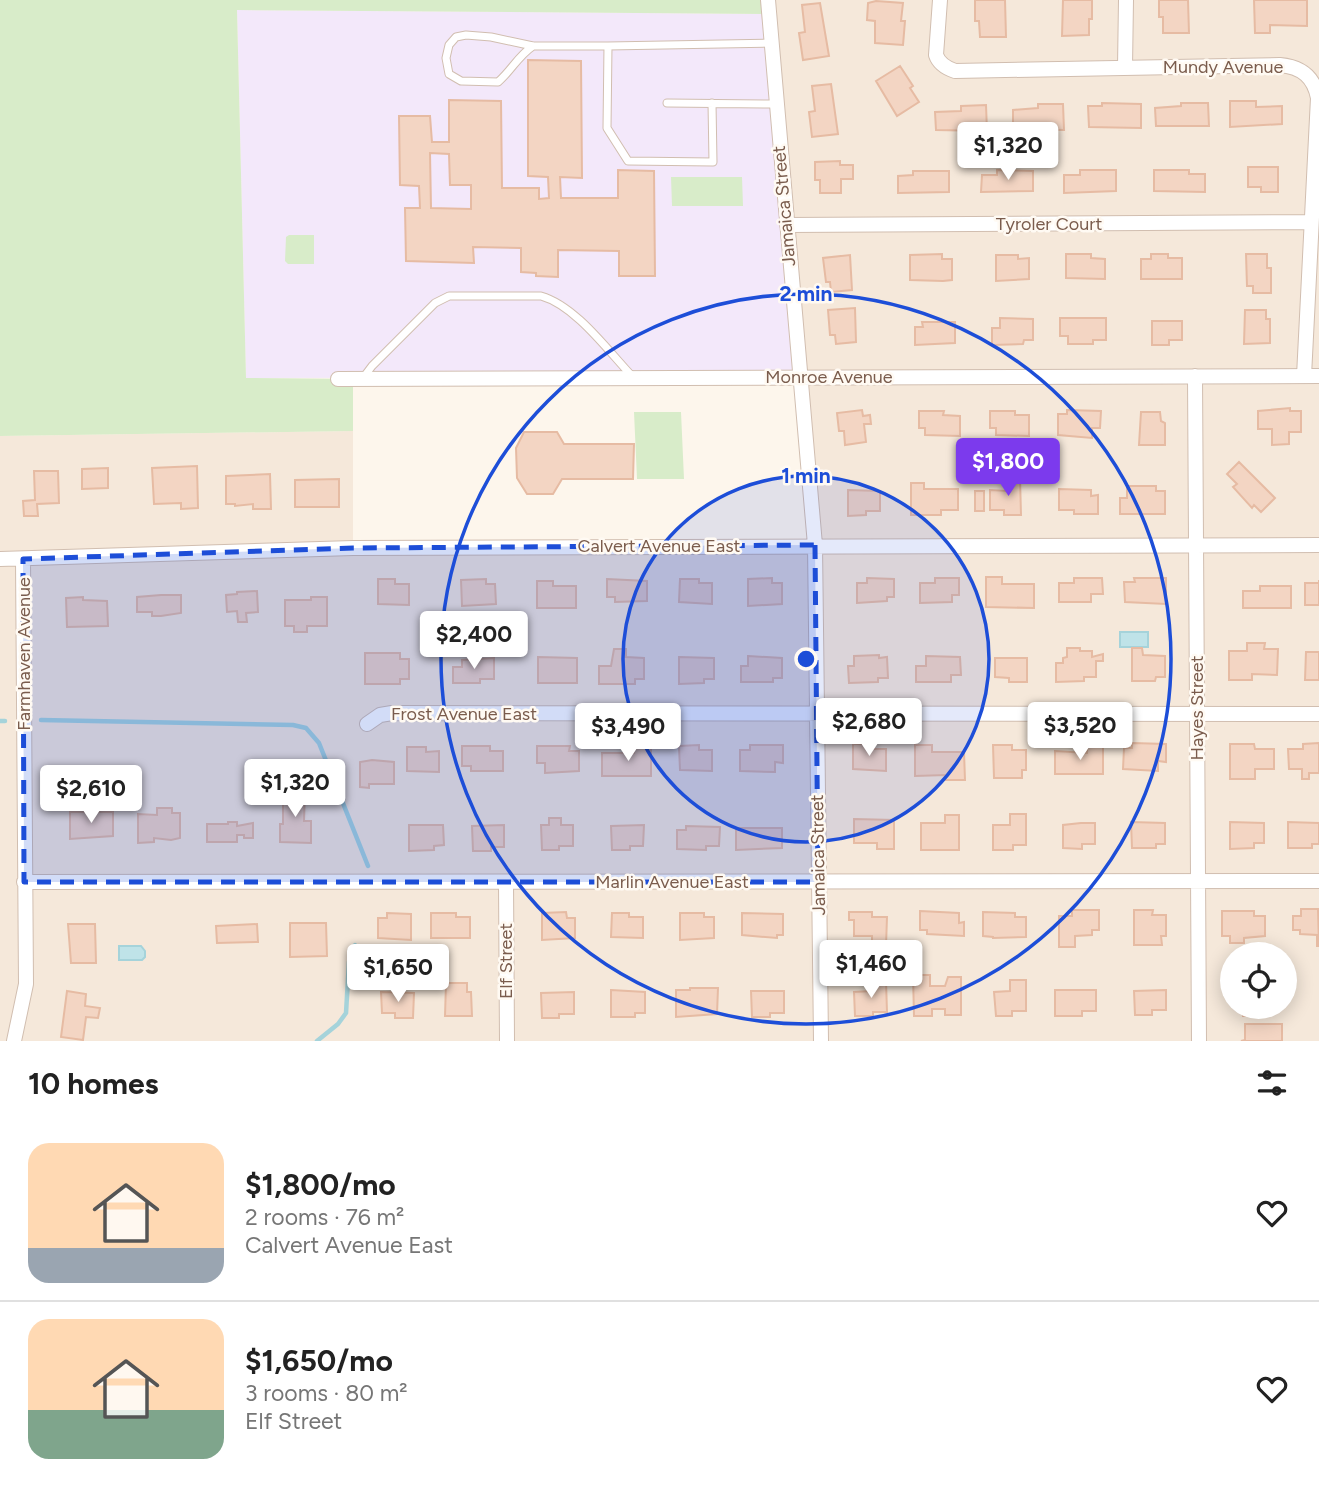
<!DOCTYPE html>
<html lang="en">
<head>
<meta charset="utf-8">
<style>
  :root { --surface:#fff; --page:#f6f6f6; --text:#222; --muted:#767676; --line:#e0e0e0; --accent:#7c3aed }
  body { margin:0; font-family:Figtree,sans-serif; background:var(--page); color:var(--text); height:100vh; display:flex; flex-direction:column; font-size:26px; white-space:nowrap }
  * { box-sizing:border-box; margin:0 }
  p { font-size:23px; color:var(--muted) }
  .icon { flex:none; width:38px; height:38px; fill:none; stroke:currentColor; stroke-width:2; stroke-linecap:round; stroke-linejoin:round }
  .map { position:relative; height:1041px; overflow:hidden }
  .panel { display:flex; flex-direction:column; background:var(--surface); flex:1 }
  .panel>* { flex:none }
  .fabs { position:absolute; left:1220px; top:942px; display:grid; gap:14px }
  .fabs a { display:grid; place-items:center; width:77px; height:77px; border-radius:50%; background:var(--surface); box-shadow:0 4px 18px #0003; font-size:35px }
  .price { position:absolute; translate:-50% -60px; padding:0 16px; border-radius:7px; background:#fff; color:#222; font-size:23px; line-height:46px; filter:drop-shadow(0 2px 4px #0008) }
  .price::after { content:''; position:absolute; left:50%; top:42px; width:21px; height:16px; margin-left:-10px; background:inherit; clip-path:polygon(0 0,100% 0,50% 100%) }
  .price.active { background:var(--accent); color:#fff }
  ul { padding:0; list-style:none }
  li { display:flex; align-items:center; gap:21px; height:175px; padding:0 28px }
  li+li { border-top:2px solid var(--line) }
  li span { display:grid; place-items:center; flex:none; width:196px; height:140px; border-radius:21px; color:#555 }
  li>.icon { margin-inline-start:auto }
  span .icon { width:84px; height:84px; fill:#fffc; stroke-width:1 }
  li b { font-size:30px }
  h2 { display:flex; justify-content:space-between; align-items:center; height:84px; padding:0 28px; font-size:30px }
  .map>svg:first-child { display:block }
  .residential { fill:#f5e8da; fill-rule:evenodd }
  .education { fill:#f3e8fa }
  .green { fill:#d8ecc9 }
  .water { fill:#bfe3e8; stroke:#a5d3da; stroke-width:2 }
  .lines { fill:none; stroke-linecap:round; stroke-linejoin:round }
  .stream { stroke:#a5d3da; stroke-width:4.5 }
  .building { fill:#f3d5c3; stroke:#e6bba3; stroke-width:2; fill-rule:evenodd }
  .lane-casing { stroke:#d1beb0; stroke-width:9 }
  .street-casing { stroke:#d1beb0; stroke-width:16 }
  .lane { stroke:#fff; stroke-width:7 }
  .street { stroke:#fff; stroke-width:14 }
  .marked { fill:#1d4ed8; fill-opacity:0.2; stroke:#1d4ed8; stroke-width:5; stroke-dasharray:14 9; stroke-linejoin:round }
  .ring { fill:none; stroke:#1d4ed8; stroke-width:3.5 }
  .labels { text-anchor:middle; stroke-width:5; stroke-linejoin:round; paint-order:stroke }
  .street-label { font-size:18px; fill:#7a5c4d; stroke:#fffaf3 }
  .centre { fill:#1d4ed8; stroke:#fffaf3; stroke-width:3.5 }
  .ring-label { font-size:21px; text-anchor:middle; font-weight:bold; fill:#1d4ed8; stroke:#fffaf3; stroke-width:5; stroke-linejoin:round; paint-order:stroke }
</style>
</head>
<body>
<div class="map">
<svg width="1319" height="1041" viewBox="0 0 1319 1041">
  <rect width="100%" height="100%" fill="#fdf6ec"/>
  <path class="residential" d="M768 0H1319V1041H0V436L353 431V548L814 545ZM1232 954H1284V1006H1232Z"/>
  <path class="education" d="M237 10 769 14 800 377 246 378Z"/>
  <path class="green" d="M0 0H768L769 14 237 10 246 378 353 379V431L0 436Z
    M671 177H742L743 206H672Z
    M289 235H314V264H288L285 261 286 237Z
    M634 412H681L684 479H637Z"/>
  <path class="water" d="M1120 632H1148V647H1120Z
    M119 946H141L145 951V957L142 960H119Z"/>
  <g class="lines">
    <path class="stream" d="M41 720 293 725 306 728 319 743 368 866
      M0 721H5
      M317 1041 338 1024 346 1013 349 962 355 945"/>
  </g>
  <path class="building" d="M975 0H1005L1006 37H980L979 21H975Z
    M1063 0H1092V19H1089V35L1062 36Z
    M1159 0H1188L1189 33H1163V17H1159Z
    M1254 0H1307V26L1270 25V33H1255Z
    M876 1 903 3 901 21H905L903 45 875 43V21L867 20 868 3Z
    M820 3 829 56 803 60 799 33 805 32 802 5Z
    M528 60 581 61 582 178 560 177 561 198H618V170L654 171 655 276H619V251L558 250V277L536 276V273L521 272V248L473 247 474 263 406 261 405 208H420L419 186 400 185 399 116H430L432 142H449V100L501 101 502 188H539V199L549 198 548 177 528 176ZM430 153 449 154 450 185H471V209L431 208Z
    M900 66 913 86 910 88 919 102 897 116 876 81Z
    M831 84 838 134 812 137 809 112 815 111 812 86Z
    M1230 101H1256V107L1282 106V124L1230 127Z
    M1102 103 1141 104V128L1089 127 1088 106H1102Z
    M1181 103H1208L1209 126H1156L1155 108 1181 106Z
    M1038 104H1063L1064 130 1013 129V110L1038 108Z
    M986 105 987 131 936 130 935 112 961 111V106Z
    M840 161V165H853V179H841V193H820V180H815V162Z
    M1248 167H1278V192H1261V187H1248Z
    M997 170 1033 171V191L981 192 982 175H997Z
    M1080 170H1116V191L1064 193V175H1080Z
    M1154 170H1189V174H1205V192L1154 191Z
    M913 171H949V192L898 193V176L913 175Z
    M942 254V259H952V280L943 281 910 280V255Z
    M1066 254H1091V258L1105 259V279L1066 278Z
    M1151 254H1168V258H1182V279H1141V259H1151Z
    M1246 254H1267V268H1271V293H1253V286H1247Z
    M850 255 852 290 831 292 830 282H826L823 258Z
    M996 255H1018V259L1029 258V279L996 281Z
    M855 308 856 342 836 344 835 335H830L828 310Z
    M1245 310H1266V319H1270V343L1244 344Z
    M1000 318 1033 319V340H1024L1023 344 992 345V328H1000Z
    M1060 318H1106V340H1093V344H1068V336H1060Z
    M1152 321H1182V340H1169V345H1152Z
    M922 322H955V343L915 345V327H923Z
    M1290 408V411H1301V432H1289V444L1272 445V429H1258V411Z
    M862 410 863 416 870 415 871 424H864L866 442 845 445 844 431H839L837 413Z
    M1067 410 1101 411 1100 428H1092V438L1058 435V414H1067Z
    M919 411H944L943 415 960 416V436L925 435V428H919Z
    M990 411H1015V415H1029V436L996 435V428H990Z
    M1141 412H1160L1161 421 1165 423V445H1139Z
    M524 432H557L564 444H634L633 479H562L553 494H527L517 478 516 448Z
    M1239 462 1275 498 1261 512 1254 505 1252 508 1233 487 1237 484 1227 474Z
    M197 466 198 508 181 509V503L154 504 152 468Z
    M108 468V488L82 489V469Z
    M34 471H58L59 503 37 504 38 516H24L23 501 35 500Z
    M270 474 271 509H253V504L235 506V504H226V476Z
    M1007 478H1020L1021 515H1004V510H990V490L1007 491Z
    M339 479V507H295V480Z
    M911 483H924V489H958V510H941V515H911Z
    M1127 486H1156V491H1165V514H1120V498H1127Z
    M1059 489 1091 490V496L1098 495V514H1074V510H1059Z
    M848 490 880 491V511H866V515L848 516Z
    M975 491H984V511H975Z
    M986 577H1002V584H1034V608L986 607Z
    M772 578V583H782V604L748 606V579Z
    M867 578 894 579V597H887V601L857 603V583H867Z
    M935 578H959V595H952V602L920 603V583H935Z
    M1074 578H1102L1103 594H1091V602H1059V583H1074Z
    M1134 578H1166V604L1125 602 1124 582H1135Z
    M378 579H395V584H409V605L378 604Z
    M486 579V584H495L496 604 462 606 461 580Z
    M607 579 647 581V601L615 602V597H607Z
    M680 579H699V583H712V604L679 602Z
    M1319 580V605H1305V583H1319Z
    M537 581H553V586H576V608H537Z
    M1260 586H1291V608H1243V591H1260Z
    M257 591 258 612 246 613 247 622H238L237 611 227 612 226 595 237 594V592Z
    M161 595H181V613L161 616H152V612H137V597Z
    M83 597V600L107 601 108 626 67 627 66 598Z
    M311 597H327V626H307V632H294V626H285V600H311Z
    M1247 643H1265L1264 649H1278L1277 675 1252 674V680H1229V651H1247Z
    M1067 648H1080V651H1092V657L1103 654V661H1096V677H1084V681L1056 682V663H1063V658L1067 657Z
    M1132 648H1142L1143 655 1165 656V677H1156L1155 681H1132Z
    M614 649H626V657L644 658V679H635V684H599V666H611Z
    M1306 652H1319V680H1305Z
    M365 653H400V659H409V679H400V684H365Z
    M879 655V658L887 657 888 678H878V682L849 683 848 666H854V656Z
    M748 656 782 658V678H773V682H741V666H748Z
    M926 656 960 657 961 675H951V682H916V666H926Z
    M538 657 577 658V683H538Z
    M679 657 714 658V679H704V683L679 684Z
    M494 658V679H480V683H453V667H462V660Z
    M995 658H1027V682H1009V678L995 677Z
    M1132 743 1166 744V762L1158 761V771L1123 769 1124 748H1132Z
    M1319 743V773H1309V779H1302V769H1289L1288 749H1303V744Z
    M853 744H872V749H886V771L853 769Z
    M1230 744H1254L1255 749H1274V769H1255V779H1230Z
    M699 745V750H712V771L680 770 679 746Z
    M750 745H783V763L775 762V772L740 771V750H750Z
    M915 745H932V752H964L965 780H945L946 775 915 776Z
    M993 745H1012V750H1026V770H1022V778H994Z
    M1103 745V774H1055V751L1087 753V746Z
    M462 746H490V751H503V771H471V766H462Z
    M537 746H570L569 751H579V771L545 773V763H537Z
    M634 746H651V776H602V753H634Z
    M407 747H426V752L439 751V772L407 771Z
    M372 760 394 762V784H369V788L360 787V762Z
    M283 791H305L304 821H311V843L280 842V824H283Z
    M157 808H172V813H180V838L171 840 154 838V842L138 843V814L157 815Z
    M70 812H113V836L70 839Z
    M1010 814H1026V845H1013V850H993V825H1010Z
    M945 815H959V850H921V823H945Z
    M549 818H561V825H573V846H559V850H542L541 825H549Z
    M854 819 894 820V849H877V843H854Z
    M228 822H237V826L253 823V838H244V835H237V842H207V824H228Z
    M1131 822 1165 823V844H1156V848H1132Z
    M1230 822 1264 823V843H1254V848L1230 849Z
    M1288 822 1319 823V844H1312V848H1288Z
    M1081 823H1095V844H1082V849L1063 848V825Z
    M409 825H443L444 845 434 846V850L409 851Z
    M504 825V847H491V851H473L472 826Z
    M644 825 643 846H630V850H612L611 826Z
    M686 826 720 827 719 846H706V850L677 849V830H686Z
    M736 828H782V848L736 850Z
    M1301 909H1318L1319 946H1317V935L1300 934V930H1293V916H1301Z
    M1072 910H1099V930H1092V935L1075 936V947H1059V916H1072Z
    M1134 910H1153L1152 915H1166V936H1161L1162 945H1134Z
    M920 911 959 913V923L964 922V936L927 934V930H920Z
    M1222 911H1254V916H1265V936L1244 938V943H1230V936H1222Z
    M566 912 567 918H575V938L542 940V913Z
    M849 912H872V917H887L886 946H872V936H854V920H849Z
    M983 912 1015 913V917H1026V937L993 938V937L983 936Z
    M387 913 411 914V940L378 938V918H387Z
    M431 913H456V917H470V938H431Z
    M612 913H629V917H643V938L611 937Z
    M680 913H704V917H714V938L680 940Z
    M742 913 783 914V935H777V938L742 935Z
    M290 923H326L327 956 290 957Z
    M68 924H95L96 963H71Z
    M257 924 258 942 217 943 216 926Z
    M913 975H930V986H945L948 977H961V1015H945V1009H932V1016H914Z
    M1010 980H1026V1011H1012V1016H996L994 992 1010 991Z
    M886 981 887 1012H873V1016H855L854 992 872 991V982Z
    M446 983H467V992H471L472 1016H445Z
    M690 988H718L717 1014 676 1017V990H690Z
    M611 990 645 992V1013H635V1017H611Z
    M1055 990H1096V1011H1082V1016H1055Z
    M1166 990V1010H1152V1015H1135L1134 991Z
    M67 991 86 994 85 1006 100 1008 98 1018 86 1017 83 1040 61 1037Z
    M751 991H784V1013H770V1017H752Z
    M381 992 414 993 413 1018H395V1013H382Z
    M574 992V1014H559V1018H542L541 993Z
    M1243 1006H1277V1012H1264V1016H1243Z
    M1245 1024H1282V1041H1241L1245 1040Z"/>
  <g class="lines">
    <defs>
      <path id="lane" d="M533 46C518 56 511 71 498 82L461 81 449 74 446 58 449 45 456 37 466 35 491 37 533 46H608
        M667 103 775 104
        M712 103 713 162 628 161 607 128 608 46 771 43
        M363 378 372 366 435 303 449 296H541C576 306 608 351 632 376"/>
      <path id="street" d="M768 0 815 545 821 1041
        M940 0 936 55C939 64 946 68 955 71L1280 65C1302 67 1314 77 1318 98L1304 376
        M1125 67 1126 0
        M787 225 1311 222
        M1195 376 1199 1041
        M338 379 1319 376
        M0 559 353 548 1319 545
        M367 724 380 715 392 713 1319 714
        M24 882 1319 881
        M506 882 507 1041
        M14 1041 26 984 23 559"/>
    </defs>
    <use href="#lane" class="lane-casing"/>
    <use href="#street" class="street-casing"/>
    <use href="#lane" class="lane"/>
    <use href="#street" class="street"/>
  </g>
  <path class="marked" d="M815 545 818 882H24L23 559 353 548Z"/>
  <circle cx="806" cy="659" r="183" fill="#1d4ed8" fill-opacity=".12"/>
  <g class="ring">
    <circle cx="806" cy="659" r="183"/>
    <circle cx="806" cy="659" r="365"/>
  </g>
  <g class="labels">
    <g class="street-label">
      <text x="1223" y="73">Mundy Avenue</text>
      <text transform="translate(784 206) rotate(-95)" y="6">Jamaica Street</text>
      <text x="1049" y="230">Tyroler Court</text>
      <text x="829" y="383">Monroe Avenue</text>
      <text x="659" y="552">Calvert Avenue East</text>
      <text transform="translate(24 654) rotate(-90)" y="6">Farmhaven Avenue</text>
      <text transform="translate(1197 708) rotate(-90)" y="6">Hayes Street</text>
      <text x="464" y="720">Frost Avenue East</text>
      <text transform="translate(818 855) rotate(-91)" y="6">Jamaica Street</text>
      <text x="672" y="888">Marlin Avenue East</text>
      <text transform="translate(506 961) rotate(-90)" y="6">Elf Street</text>
    </g>
  </g>
  <circle cx="806" cy="659" r="10" class="centre"/>
  <g class="ring-label">
    <text x="806" y="301">2 min</text>
    <text x="806" y="483">1 min</text>
  </g>
</svg>
<div class="fabs">
<a><svg class="icon" aria-label="locate" viewBox="0 0 24 24"><circle cx="12" cy="12" r="6"/><path d="M12 2v4M12 18v4M2 12h4M18 12h4"/></svg></a>
</div>
<b class="price" style="left:1008px;top:182px">$1,320</b>
<b class="price active" style="left:1008px;top:498px">$1,800</b>
<b class="price" style="left:474px;top:671px">$2,400</b>
<b class="price" style="left:869px;top:758px">$2,680</b>
<b class="price" style="left:1080px;top:762px">$3,520</b>
<b class="price" style="left:628px;top:763px">$3,490</b>
<b class="price" style="left:295px;top:819px">$1,320</b>
<b class="price" style="left:91px;top:825px">$2,610</b>
<b class="price" style="left:871px;top:1000px">$1,460</b>
<b class="price" style="left:398px;top:1004px">$1,650</b>
</div>
<section class="panel">
<h2>10 homes<svg class="icon" aria-label="filters" viewBox="0 0 24 24"><path d="M4 7h16M4 17h16"/><circle cx="9" cy="7" r="2"/><circle cx="15" cy="17" r="2"/></svg></h2>
<ul>
<li><span style="background:linear-gradient(#ffd9b3 75%,#9aa5b1 0)"><svg class="icon" aria-label="home" viewBox="0 0 24 24"><path d="M3 11l9-7 9 7M6 9v11h12V9"/></svg></span><div><b>$1,800/mo</b><p>2 rooms · 76 m²</p><p>Calvert Avenue East</p></div><svg class="icon" aria-label="heart" viewBox="0 0 24 24"><path d="M12 20l-8-8c-3-5 5-10 8-4 3-6 11-1 8 4z"/></svg></li>
<li><span style="background:linear-gradient(#ffd9b3 65%,#7fa58c 0)"><svg class="icon" aria-label="home" viewBox="0 0 24 24"><path d="M3 11l9-7 9 7M6 9v11h12V9"/></svg></span><div><b>$1,650/mo</b><p>3 rooms · 80 m²</p><p>Elf Street</p></div><svg class="icon" aria-label="heart" viewBox="0 0 24 24"><path d="M12 20l-8-8c-3-5 5-10 8-4 3-6 11-1 8 4z"/></svg></li>
</ul>
</section>
</body>
</html>
